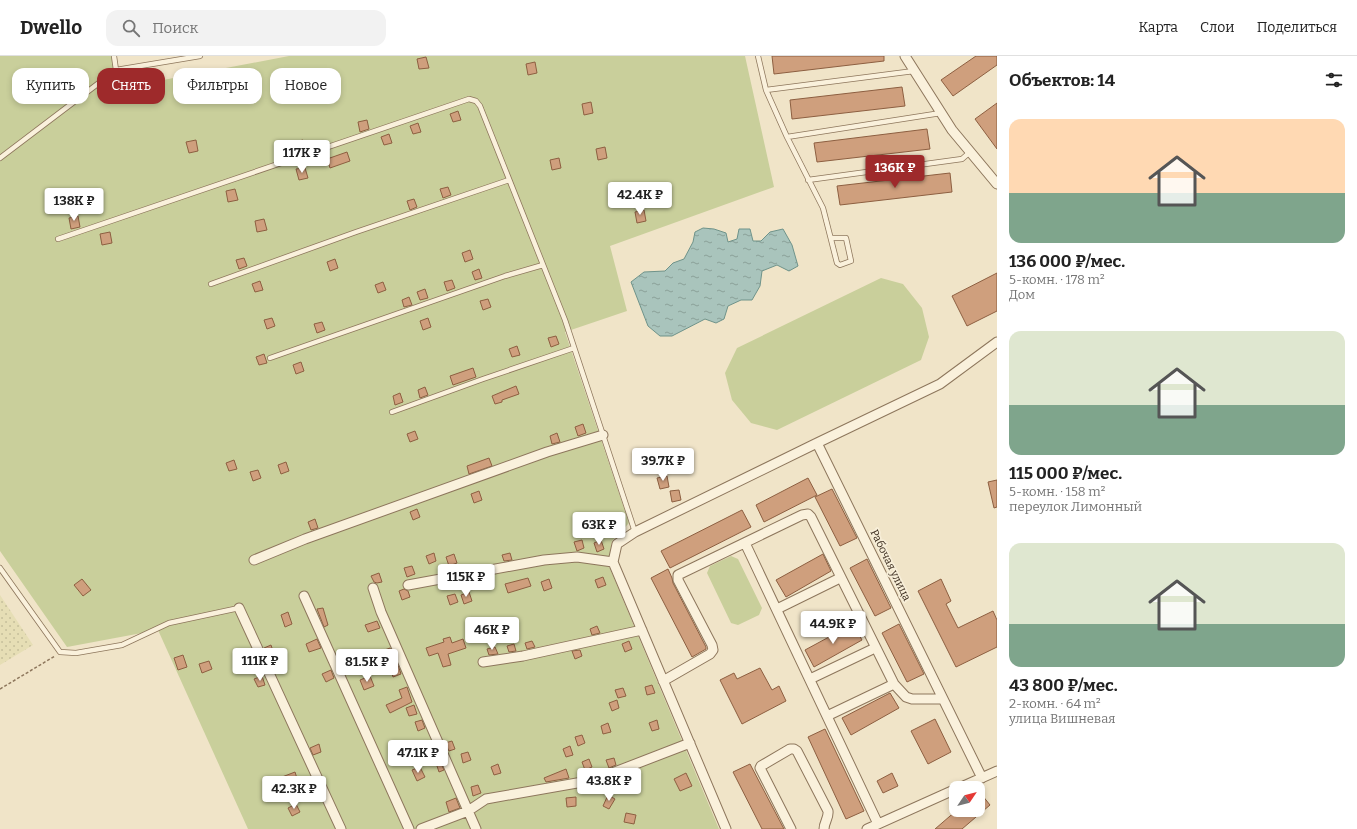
<!DOCTYPE html>
<html lang="ru">
<head>
<meta charset="utf-8">
<style>
  :root { --surface:#fff; --page:#f2f2f2; --text:#222; --muted:#767676; --line:#e0e0e0; --accent:#9e2a2b }
  body { margin:0; font-family:Bitter,serif; background:var(--page); color:var(--text); height:100vh; display:flex; flex-direction:column; font-size:15px; white-space:nowrap }
  * { box-sizing:border-box; margin:0 }
  p { font-size:13px; color:var(--muted) }
  .icon { flex:none; width:22px; height:22px; fill:none; stroke:currentColor; stroke-width:2; stroke-linecap:round; stroke-linejoin:round }
  .map { position:relative; flex:1; overflow:hidden }
  .details { display:flex; flex-direction:column; background:var(--surface); width:360px }
  .details>* { flex:none }
  .guide { position:absolute; left:12px; top:12px; width:380px; height:36px; display:flex; gap:8px }
  .needle { width:26px; rotate:55deg }
  .tools { position:absolute; left:949px; top:725px; display:grid; gap:8px }
  .tools a { display:grid; place-items:center; width:36px; height:36px; border-radius:8px; background:var(--surface); box-shadow:0 2px 6px #0003; font-size:20px }
  .price { position:absolute; translate:-50% -34px; padding:0 9px; border-radius:4px; background:#fff; color:#222; font-size:13px; line-height:26px; filter:drop-shadow(0 1px 2px #0008) }
  .price::after { content:''; position:absolute; left:50%; top:24px; width:12px; height:9px; margin-left:-6px; background:inherit; clip-path:polygon(0 0,100% 0,50% 100%) }
  .price.active { background:var(--accent); color:#fff }
  ul { padding:0; list-style:none }
  li { display:grid; align-content:center; gap:8px; height:212px; padding:0 12px }
  li span { display:grid; place-items:center; height:124px; border-radius:12px; color:#555 }
  li>.icon { margin-inline-start:auto }
  span .icon { width:72px; height:72px; fill:#fffc; stroke-width:1 }
  li b { font-size:17px }
  h2 { display:flex; justify-content:space-between; align-items:center; height:48px; padding:0 12px; font-size:17px }
  .tag { padding:0 14px; border-radius:12px; background:var(--surface); box-shadow:0 2px 6px #0003; font-size:14px; line-height:36px }
  .tag.active { background:var(--accent); color:#fff }
  header { display:flex; align-items:center; gap:24px; box-sizing:border-box; height:56px; padding:0 20px; background:var(--surface); border-bottom:1px solid var(--line) }
  header strong { font-size:19px }
  nav { display:flex; gap:22px; margin-inline-start:auto; font-size:14px }
  .search { width:280px; height:36px; background:var(--page); display:flex; align-items:center; gap:10px; box-sizing:border-box; padding:0 14px; border-radius:12px; color:var(--muted); font-size:15px }
  main { display:flex; flex:1; min-height:0 }
  .map>svg:first-child { display:block }
  .farmland { fill:url(#farmland-dots) }
  .green { fill:#c9cf9b }
  .water { fill:url(#water-ripples); stroke:#6f938a }
  .building { fill:#cf9f7d; stroke:#8d5f41 }
  .lines { fill:none; stroke-linecap:round; stroke-linejoin:round }
  .lane-casing { stroke:#8d765c; stroke-width:6 }
  .street-casing { stroke:#8d765c; stroke-width:11 }
  .path { stroke:#8d765c; stroke-width:1.5; stroke-dasharray:3 2; stroke-linecap:butt }
  .lane { stroke:#faf1dc; stroke-width:4.5 }
  .street { stroke:#faf1dc; stroke-width:9 }
  .labels { text-anchor:middle; stroke-width:3.5; stroke-linejoin:round; paint-order:stroke }
  .street-label { font-size:11px; fill:#3d2e20; stroke:#f7eed8 }
</style>
</head>
<body>
<header>
<strong>Dwello</strong>
<div class="search"><svg class="icon" aria-label="search" viewBox="0 0 24 24"><circle cx="10" cy="10" r="6"/><path d="M15 15l6 6"/></svg>Поиск</div>
<nav><a>Карта</a><a>Слои</a><a>Поделиться</a></nav>
</header>
<main>
<div class="map">
<svg width="997" height="773" viewBox="0 0 997 773">
  <defs>
    <pattern id="farmland-dots" width="8" height="8" patternUnits="userSpaceOnUse"><rect width="8" height="8" fill="#e6deb5"/><path d="M2 2h.1M6 6h.1" fill="none" stroke="#c6bf9b" stroke-width="1.8" stroke-linecap="round"/></pattern>
    <pattern id="water-ripples" width="26" height="14" patternUnits="userSpaceOnUse"><rect width="26" height="14" fill="#a9c4bc"/><path d="M2 4q2-2 4 0t4 0M15 11q2-2 4 0t4 0" fill="none" stroke="#8ba098"/></pattern>
  </defs>
  <rect width="100%" height="100%" fill="#f0e4c8"/>
  <path class="farmland" d="M0 539 33 589 0 609Z"/>
  <path class="green" d="M0 0H113L121 32 289 0H745L774 131 610 190 627 255 565 276 629 467 612 485 608 508 719 773H248L158 574 67 591 0 495Z
    M881 222 903 228 922 252 929 281 921 304 777 374 751 367 732 344 725 317 737 292Z
    M731 500 738 503 762 552 759 559 738 569 731 567 707 517 710 510Z"/>
  <path class="water" d="M703 172 714 173 726 177 728 186 737 183 739 173H750L753 185H761L770 176 783 173 792 189 798 210 789 215 777 209 762 215 760 230 752 244H741L728 250 724 263 716 267 705 263 672 280H660L648 270 631 226 644 216 665 215 673 207 684 203 693 186 695 176Z"/>
  <path class="building" d="M772 0H884V5L774 18Z
    M976 0H997V9L953 40 941 24Z
    M426 1 429 12 419 13 417 3Z
    M535 6 537 17 528 19 526 8Z
    M902 31 905 50 792 63 790 44Z
    M591 46 593 57 584 59 582 48Z
    M997 47V93L975 63Z
    M458 55 461 64 453 66 450 58Z
    M367 64 369 73 360 76 358 66Z
    M418 67 421 76 413 78 410 70Z
    M927 73 930 93 817 106 814 87Z
    M389 78 392 87 384 89 381 81Z
    M196 84 198 95 189 97 186 86Z
    M303 84 305 95 281 101 278 90Z
    M605 91 607 102 598 104 596 93Z
    M347 96 350 105 330 112 327 103Z
    M559 102 561 112 552 114 550 104Z
    M305 112 308 122 299 124 296 113Z
    M950 117 952 136 840 149 837 130Z
    M448 131 451 139 443 142 440 133Z
    M235 133 238 144 228 146 226 135Z
    M414 143 417 151 410 154 407 145Z
    M644 154 646 165 637 167 635 156Z
    M78 160 80 171 71 173 69 162Z
    M264 163 267 174 257 176 255 165Z
    M110 176 112 187 102 189 100 178Z
    M470 194 473 203 465 206 462 197Z
    M244 202 247 210 239 213 236 204Z
    M335 203 338 212 330 215 327 206Z
    M479 213 482 222 475 224 472 216Z
    M997 217V255L967 270 952 240Z
    M452 224 455 232 447 235 444 226Z
    M260 225 263 234 255 236 252 228Z
    M383 226 386 234 378 237 375 229Z
    M425 233 428 242 420 244 417 236Z
    M409 241 412 249 404 251 402 244Z
    M488 243 491 251 483 254 480 245Z
    M272 262 275 270 267 273 264 264Z
    M428 262 431 271 423 274 420 265Z
    M322 266 325 274 317 277 314 268Z
    M556 280 559 288 551 291 548 282Z
    M517 290 520 299 512 301 509 293Z
    M264 298 267 307 259 309 256 301Z
    M301 306 304 315 296 318 293 309Z
    M473 312 476 321 453 329 450 320Z
    M516 330 519 338 502 344V346L495 348 492 340Z
    M425 331 428 339 420 342 418 334Z
    M400 337 403 346 395 349 393 340Z
    M583 368 586 377 578 380 575 371Z
    M415 375 418 383 410 386 407 378Z
    M557 377 560 386 552 388 550 380Z
    M489 402 492 410 469 418 467 410Z
    M234 404 237 413 229 415 226 407Z
    M286 406 289 415 281 418 278 409Z
    M258 414 261 422 253 425 250 416Z
    M667 420 669 431 660 433 657 422Z
    M808 422 817 439 764 466 756 449Z
    M997 424V451L994 452 988 426Z
    M832 433 857 482 840 490 815 441Z
    M679 434 681 444 672 446 670 435Z
    M479 435 482 444 474 447 471 438Z
    M417 453 420 461 413 464 410 456Z
    M742 454 751 471 670 512 661 495Z
    M315 463 318 472 311 474 308 466Z
    M582 484 584 492 577 495 574 486Z
    M601 484 604 493 597 496 594 487Z
    M434 497 436 505 429 508 426 500Z
    M510 497 512 504 504 505 502 499Z
    M454 498 457 507 449 510 446 501Z
    M823 498 831 515 786 541 776 524Z
    M867 503 891 552 875 560 850 512Z
    M412 510 415 518 407 521 404 512Z
    M668 513 672 522 673 527 706 591V593L692 601 651 522Z
    M379 517 382 526 377 527 374 526 371 520Z
    M603 521 606 529 598 532 595 524Z
    M528 522 531 530 508 537 505 528Z
    M82 523 91 534 83 540 74 529Z
    M549 523 552 532 544 535 541 526Z
    M941 523 951 545 946 548 958 572 993 555 997 564V591L956 611 918 535Z
    M404 533 408 535 410 541 402 544 399 535Z
    M469 536 472 545 464 548 461 539Z
    M455 538 458 546 450 549 447 540Z
    M323 552 328 569 324 571 317 553Z
    M288 556 292 568 285 571 281 559Z
    M377 565 380 572 368 576 365 569Z
    M853 568 862 584 814 611 805 594Z
    M899 568 924 618 907 626 882 577Z
    M597 570 600 577 592 579 590 573Z
    M450 581 452 587 463 583 466 592 448 598 451 609 443 611 438 597 429 600 426 592 444 586 443 583Z
    M317 583 321 592 309 596 306 588Z
    M532 585 535 591 527 593 525 587Z
    M629 585 632 593 625 596 622 588Z
    M514 588 516 595 509 596 507 590Z
    M271 589 274 598 268 600 264 592Z
    M495 591 498 598 489 599 487 593Z
    M390 592 393 601 385 604 382 595Z
    M343 594 353 615 346 618 337 598Z
    M580 594 582 600 575 603 572 595Z
    M183 599 187 611 178 614 174 602Z
    M209 605 212 613 202 617 199 608Z
    M398 609 401 618 393 621 390 612Z
    M760 612 772 634 779 630 786 645 742 668 720 624 734 617 737 623Z
    M331 614 334 622 326 626 322 618Z
    M262 620 265 629 258 631 254 623Z
    M370 620 374 630 364 634 360 624Z
    M652 629 655 637 647 639 645 631Z
    M407 631 412 646 390 657 386 649 402 642 399 634Z
    M623 632 626 640 618 642 615 634Z
    M890 637 899 652 851 679 842 662Z
    M617 644 619 652 612 655 609 647Z
    M414 649 417 658 409 660 406 652Z
    M935 663 951 696 928 708 911 675Z
    M422 664 425 672 418 675 415 666Z
    M657 664 659 673 652 675 649 667Z
    M608 667 611 676 603 678 601 670Z
    M825 673 864 755 846 763 808 681Z
    M582 679 585 687 578 690 575 681Z
    M452 685 455 693 449 695 445 687Z
    M431 686 444 714 439 716 432 695 428 697 425 688Z
    M319 688 321 696 313 699 310 692Z
    M570 690 573 699 566 701 563 693Z
    M468 696 471 704 463 707 461 698Z
    M614 702 616 709 609 712 606 704Z
    M589 703 592 711 585 714 582 706Z
    M498 708 501 717 494 719 491 711Z
    M750 708 784 773H762L733 716Z
    M420 711 425 721 417 725 412 714Z
    M566 713 569 722 546 726 544 722Z
    M295 716 300 732 287 736 282 721Z
    M686 717 692 730 680 735 674 723Z
    M892 717 898 730 883 737 877 725Z
    M478 729 481 737 473 740 471 731Z
    M978 734 990 749 962 773H935L957 754H978Z
    M608 739 615 743 609 753 603 750Z
    M576 741V750L567 751 566 742Z
    M456 742 460 752 449 756 446 746Z
    M296 748 300 756 292 760 288 752Z
    M626 757 636 759 634 768 624 766Z"/>
  <g class="lines">
    <defs>
      <path id="lane" d="M114 0 116 14
        M758 0 766 34 787 81 823 152 837 207 840 209 851 205 846 182H831
        M766 34 914 15
        M787 81 941 57
        M0 102 116 14 200 0
        M808 124 962 103 970 96
        M58 183 469 43 476 45 480 50 565 264 635 476
        M211 228 356 176 509 124
        M270 302 505 220 543 209
        M392 356 483 323 574 292
        M0 512 60 596 76 597 122 589 169 567 239 552"/>
      <path id="street" d="M905 0 952 74 997 128
        M817 387 982 722
        M745 487 878 768
        M254 504 305 483 547 396 603 379
        M408 529 544 504 577 501 613 506
        M373 532 381 556 476 773
        M304 540 409 773
        M239 552 341 773
        M777 553 840 522
        M483 606 523 600 642 574
        M810 623 875 592
        M663 625 710 598 713 594 712 589 678 524V519L802 459 808 458 811 461 894 628 906 641 912 643H943
        M827 660 894 628
        M959 732 997 715
        M421 773 468 755 486 743 594 724 690 687
        M726 773 613 506 617 488 635 476 817 387 940 328 997 286
        M791 773 760 712 761 710 790 693H794L797 695 828 755C829 762 824 766 824 773
        M867 773 956 733"/>
    </defs>
    <use href="#lane" class="lane-casing"/>
    <use href="#street" class="street-casing"/>
    <path class="path" d="M0 633 55 600"/>
    <use href="#lane" class="lane"/>
    <use href="#street" class="street"/>
  </g>
  <g class="labels">
    <g class="street-label">
      <text transform="translate(891 509) rotate(64)" y="4">Рабочая улица</text>
    </g>
  </g>
</svg>
<div class="tools">
<a><svg class="needle" viewBox="-14 -14 28 28"><path d="M0-13l5 13h-10z" fill="#e53935"/><path d="M0 13l5-13h-10z" fill="#767676"/></svg></a>
</div>
<b class="price" style="left:302px;top:118px">117K ₽</b>
<b class="price active" style="left:895px;top:133px">136K ₽</b>
<b class="price" style="left:640px;top:160px">42.4K ₽</b>
<b class="price" style="left:74px;top:166px">138K ₽</b>
<b class="price" style="left:663px;top:426px">39.7K ₽</b>
<b class="price" style="left:599px;top:490px">63K ₽</b>
<b class="price" style="left:466px;top:542px">115K ₽</b>
<b class="price" style="left:833px;top:589px">44.9K ₽</b>
<b class="price" style="left:492px;top:595px">46K ₽</b>
<b class="price" style="left:260px;top:626px">111K ₽</b>
<b class="price" style="left:367px;top:627px">81.5K ₽</b>
<b class="price" style="left:418px;top:718px">47.1K ₽</b>
<b class="price" style="left:609px;top:746px">43.8K ₽</b>
<b class="price" style="left:294px;top:754px">42.3K ₽</b>
<div class="guide">
<a class="tag">Купить</a>
<a class="tag active">Снять</a>
<a class="tag">Фильтры</a>
<a class="tag">Новое</a>
</div>
</div>
<section class="details">
<h2>Объектов: 14<svg class="icon" aria-label="filters" viewBox="0 0 24 24"><path d="M4 7h16M4 17h16"/><circle cx="9" cy="7" r="2"/><circle cx="15" cy="17" r="2"/></svg></h2>
<ul>
<li><span style="background:linear-gradient(#ffd9b3 60%,#7fa58c 0)"><svg class="icon" aria-label="home" viewBox="0 0 24 24"><path d="M3 11l9-7 9 7M6 9v11h12V9"/></svg></span><div><b>136 000 ₽/мес.</b><p>5-комн. · 178 m²</p><p>Дом</p></div></li>
<li><span style="background:linear-gradient(#dfe7d0 60%,#7fa58c 0)"><svg class="icon" aria-label="home" viewBox="0 0 24 24"><path d="M3 11l9-7 9 7M6 9v11h12V9"/></svg></span><div><b>115 000 ₽/мес.</b><p>5-комн. · 158 m²</p><p>переулок Лимонный</p></div></li>
<li><span style="background:linear-gradient(#dfe7d0 65%,#7fa58c 0)"><svg class="icon" aria-label="home" viewBox="0 0 24 24"><path d="M3 11l9-7 9 7M6 9v11h12V9"/></svg></span><div><b>43 800 ₽/мес.</b><p>2-комн. · 64 m²</p><p>улица Вишневая</p></div></li>
</ul>
</section>
</main>
</body>
</html>
